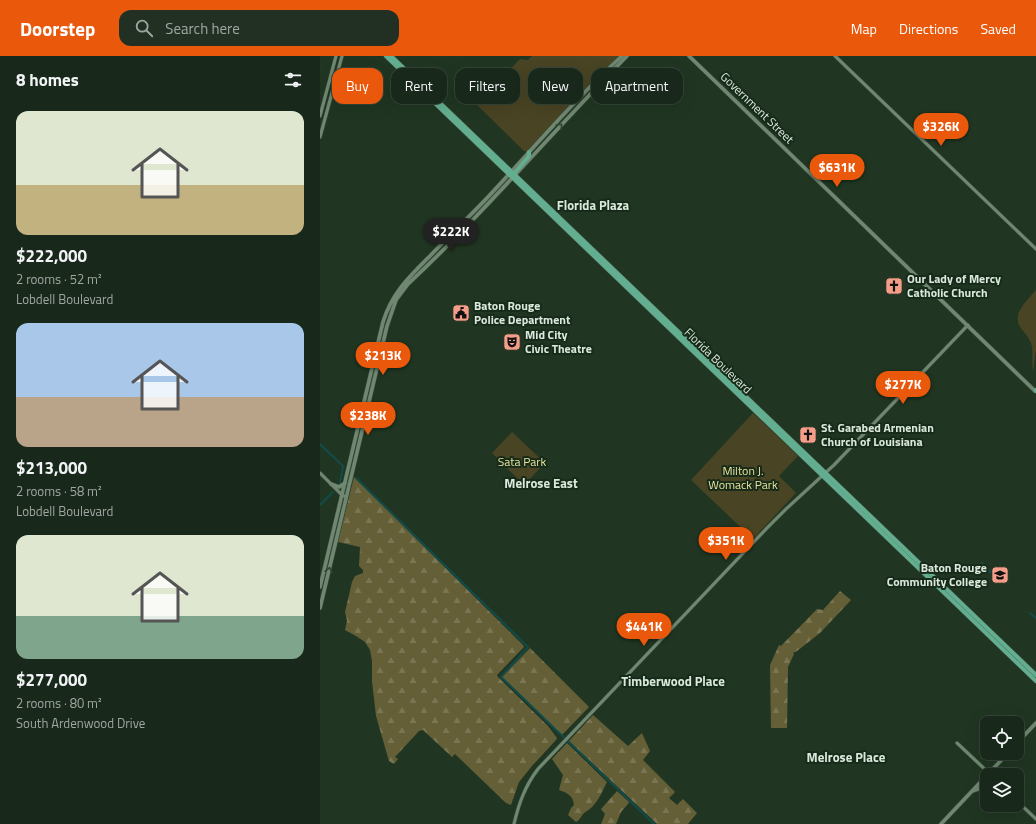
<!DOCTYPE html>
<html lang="en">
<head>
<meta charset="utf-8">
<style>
  :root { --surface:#18281a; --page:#213023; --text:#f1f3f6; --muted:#9fa6a2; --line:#364439; --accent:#ea580c }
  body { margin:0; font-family:"Titillium Web",sans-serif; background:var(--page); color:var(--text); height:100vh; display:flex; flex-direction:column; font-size:15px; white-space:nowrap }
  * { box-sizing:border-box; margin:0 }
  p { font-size:13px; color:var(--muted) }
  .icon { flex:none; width:22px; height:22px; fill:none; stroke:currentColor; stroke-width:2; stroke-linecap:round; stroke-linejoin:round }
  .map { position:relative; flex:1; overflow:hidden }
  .sheet { display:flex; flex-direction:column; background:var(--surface); width:320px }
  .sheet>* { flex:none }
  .hud { position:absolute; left:12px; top:12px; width:380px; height:36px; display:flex; gap:8px }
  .controls { position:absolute; left:660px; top:660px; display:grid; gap:8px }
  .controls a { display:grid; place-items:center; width:44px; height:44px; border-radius:8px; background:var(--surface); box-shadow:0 4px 16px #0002,0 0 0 1px var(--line); font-size:20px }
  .price { position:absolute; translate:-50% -34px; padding:0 9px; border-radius:14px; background:var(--accent); color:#fff; font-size:13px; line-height:26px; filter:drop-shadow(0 1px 2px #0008) }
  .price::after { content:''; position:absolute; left:50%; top:24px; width:12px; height:9px; margin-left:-6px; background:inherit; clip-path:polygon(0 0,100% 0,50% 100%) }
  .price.selected { background:#222; color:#fff }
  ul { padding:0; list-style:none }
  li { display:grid; align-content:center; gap:8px; height:212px; padding:0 16px }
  li span { display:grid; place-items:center; height:124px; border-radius:12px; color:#555 }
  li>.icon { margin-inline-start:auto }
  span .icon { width:72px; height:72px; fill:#fffc; stroke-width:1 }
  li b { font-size:17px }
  h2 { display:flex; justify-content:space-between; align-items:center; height:48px; padding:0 16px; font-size:17px }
  .tag { padding:0 14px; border-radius:12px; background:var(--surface); box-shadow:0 4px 16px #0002,0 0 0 1px var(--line); font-size:14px; line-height:36px }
  .tag.selected { background:var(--accent); color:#fff }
  header { display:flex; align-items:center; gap:24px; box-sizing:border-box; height:56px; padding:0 20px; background:var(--accent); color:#fff }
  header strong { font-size:19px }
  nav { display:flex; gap:22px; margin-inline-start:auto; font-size:14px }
  .search { width:280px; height:36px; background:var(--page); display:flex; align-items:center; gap:10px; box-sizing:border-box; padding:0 14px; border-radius:12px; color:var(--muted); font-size:15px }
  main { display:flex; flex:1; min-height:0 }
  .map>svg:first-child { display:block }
  .green { fill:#494423 }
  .forest { fill:url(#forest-firs) }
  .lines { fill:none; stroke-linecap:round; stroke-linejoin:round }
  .canal { stroke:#114c4a; stroke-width:2 }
  .tertiary-casing { stroke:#3f5241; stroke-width:4 }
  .secondary-casing { stroke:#3f5241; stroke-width:4.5 }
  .primary-casing { stroke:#3f5241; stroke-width:5 }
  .tertiary { stroke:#708871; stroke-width:3 }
  .secondary { stroke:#708871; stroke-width:3.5 }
  .primary { stroke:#63ae90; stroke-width:4 }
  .oneway { stroke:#314733 }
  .labels { text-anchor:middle; stroke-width:4; stroke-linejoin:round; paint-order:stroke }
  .street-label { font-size:12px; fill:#dbe8dc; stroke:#162b19 }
  .poi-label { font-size:12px; font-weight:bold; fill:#dbe8dc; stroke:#162b19; text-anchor:start }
  .park-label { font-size:12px; fill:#eae19d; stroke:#162b19 }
  .neighbourhood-label { font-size:13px; font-weight:bold; fill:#dbe8dc; stroke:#162b19 }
</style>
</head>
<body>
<header>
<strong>Doorstep</strong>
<div class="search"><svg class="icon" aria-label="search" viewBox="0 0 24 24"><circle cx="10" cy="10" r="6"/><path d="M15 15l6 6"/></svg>Search here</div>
<nav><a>Map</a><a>Directions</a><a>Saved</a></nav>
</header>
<main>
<section class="sheet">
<h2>8 homes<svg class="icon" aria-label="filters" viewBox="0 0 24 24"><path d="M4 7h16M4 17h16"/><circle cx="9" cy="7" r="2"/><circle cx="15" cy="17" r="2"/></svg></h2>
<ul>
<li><span style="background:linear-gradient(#dfe7d0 60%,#c2b280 0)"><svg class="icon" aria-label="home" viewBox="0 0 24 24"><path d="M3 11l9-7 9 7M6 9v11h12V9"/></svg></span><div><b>$222,000</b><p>2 rooms · 52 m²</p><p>Lobdell Boulevard</p></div></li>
<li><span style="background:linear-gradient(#a9c7e8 60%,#b9a48a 0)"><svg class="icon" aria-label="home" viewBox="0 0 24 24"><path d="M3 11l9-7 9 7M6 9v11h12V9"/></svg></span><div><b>$213,000</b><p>2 rooms · 58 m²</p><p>Lobdell Boulevard</p></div></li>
<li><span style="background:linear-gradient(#dfe7d0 65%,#7fa58c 0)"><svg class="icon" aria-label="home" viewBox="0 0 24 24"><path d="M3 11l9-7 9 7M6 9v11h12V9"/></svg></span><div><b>$277,000</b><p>2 rooms · 80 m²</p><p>South Ardenwood Drive</p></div></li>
</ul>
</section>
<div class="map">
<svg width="716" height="768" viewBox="0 0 716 768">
  <defs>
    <pattern id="forest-firs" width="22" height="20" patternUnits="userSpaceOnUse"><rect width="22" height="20" fill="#655f38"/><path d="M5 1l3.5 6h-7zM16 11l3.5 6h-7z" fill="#7a7654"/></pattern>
  </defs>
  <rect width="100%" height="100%" fill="#203622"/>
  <path class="green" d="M212 0H301L231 69 207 96 204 95 156 48 200 3 208 4Z
    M716 234V293L713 315C711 306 714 296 711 287 708 279 702 275 699 269 693 255 709 243 716 234Z
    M433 357 478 400 459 420 476 437 433 483 371 424Z
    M192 376 225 407 204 429 172 397Z"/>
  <path class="forest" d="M34 421 203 589 204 591 177 619 178 621 228 670 237 682 236 684 212 710 199 726 191 749 186 747 135 698 132 701 103 674 99 675 75 701 78 703 74 708 69 705 56 660 52 625V605L50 594 45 586 36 580 25 574 27 565 25 556 32 526 35 520 43 517V514L39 510 40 491 18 486Z
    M520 535 531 544 500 577 477 595 473 597 474 598 468 611 467 672H451L450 609 459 589 461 590 497 553 503 554Z
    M210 592 269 651 242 679 182 621Z
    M273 659 308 690 322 677 330 695 323 704 355 736 349 742 357 749 363 743 377 757 368 768H337L249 685Z
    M247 687 287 726C283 734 279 744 272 751 270 753 267 755 264 757 261 760 260 764 256 766L248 759 251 752 254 749C253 740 248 737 239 734L243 719 232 703Z
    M297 735 309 746 308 748 301 756 296 768H281L285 758 281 753Z"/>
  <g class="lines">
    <path class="canal" d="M0 388 23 410 20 427
      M36 422 208 591 181 621 334 768
      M0 449 13 436
      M662 507 671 517
      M710 557 716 562"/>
    <defs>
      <path id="tertiary" d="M515 0 716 193
        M0 60 16 0
        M0 81 22 0
        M0 417 22 439 26 441
        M637 687 671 719
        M653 735 667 730
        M697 745 716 763
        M194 768C199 747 205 730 218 713L446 473 466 453 514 409 648 269"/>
      <path id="secondary" d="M369 0 715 335
        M11 428 19 431 25 427
        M0 531 63 266C72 237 89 221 110 200 129 180 149 161 168 141 212 94 254 44 302 0
        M0 552 67 270 76 244 88 228C165 156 233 75 307 0
        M697 687 716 667
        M621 768 688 697"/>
      <path id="primary" d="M66 0 716 625
        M71 0 716 619
        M193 119 209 100V96
        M716 334V335"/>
    </defs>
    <use href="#tertiary" class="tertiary-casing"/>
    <use href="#secondary" class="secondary-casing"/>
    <use href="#primary" class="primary-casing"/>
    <use href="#tertiary" class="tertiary"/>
    <use href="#secondary" class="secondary"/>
    <use href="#primary" class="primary"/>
  </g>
  <defs><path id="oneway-chevron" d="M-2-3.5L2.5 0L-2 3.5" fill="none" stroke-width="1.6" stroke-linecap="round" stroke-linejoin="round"/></defs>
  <g class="oneway">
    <use href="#oneway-chevron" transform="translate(240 70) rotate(-46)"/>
    <use href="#oneway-chevron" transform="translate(9 514) rotate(-77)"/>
  </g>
  <defs>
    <symbol id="church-square" viewBox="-11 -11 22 22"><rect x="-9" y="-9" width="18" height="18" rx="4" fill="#f49e8a" stroke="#162b19"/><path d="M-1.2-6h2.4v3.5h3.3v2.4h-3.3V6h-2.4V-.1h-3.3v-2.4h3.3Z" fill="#111"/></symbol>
    <symbol id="civic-square" viewBox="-11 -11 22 22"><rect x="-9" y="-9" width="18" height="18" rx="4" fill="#f49e8a" stroke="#162b19"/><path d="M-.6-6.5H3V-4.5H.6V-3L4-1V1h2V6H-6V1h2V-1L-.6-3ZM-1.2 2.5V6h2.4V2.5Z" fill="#111"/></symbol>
    <symbol id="theatre-square" viewBox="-11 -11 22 22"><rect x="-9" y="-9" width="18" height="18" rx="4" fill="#f49e8a" stroke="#162b19"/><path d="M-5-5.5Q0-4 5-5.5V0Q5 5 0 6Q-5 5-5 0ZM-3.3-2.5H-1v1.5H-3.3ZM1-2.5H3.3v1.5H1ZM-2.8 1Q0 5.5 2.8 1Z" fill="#111"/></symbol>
    <symbol id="university-square" viewBox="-11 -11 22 22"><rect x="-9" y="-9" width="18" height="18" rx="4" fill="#f49e8a" stroke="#162b19"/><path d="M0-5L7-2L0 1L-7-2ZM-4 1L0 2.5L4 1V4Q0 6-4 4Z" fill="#111"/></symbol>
  </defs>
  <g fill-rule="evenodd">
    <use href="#church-square" x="564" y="220" width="20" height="20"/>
    <use href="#civic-square" x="131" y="247" width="20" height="20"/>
    <use href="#theatre-square" x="182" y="276" width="20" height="20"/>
    <use href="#church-square" x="478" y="369" width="20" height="20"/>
    <use href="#university-square" x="670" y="509" width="20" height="20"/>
  </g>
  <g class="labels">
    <g class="street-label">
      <text transform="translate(437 52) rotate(44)" y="4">Government Street</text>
      <text transform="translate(398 305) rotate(44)" y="4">Florida Boulevard</text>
    </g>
    <g class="poi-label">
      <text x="587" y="227">Our Lady of Mercy<tspan x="587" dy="14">Catholic Church</tspan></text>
      <text x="154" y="254">Baton Rouge<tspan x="154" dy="14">Police Department</tspan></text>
      <text x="205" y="283">Mid City<tspan x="205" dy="14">Civic Theatre</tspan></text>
      <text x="501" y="376">St. Garabed Armenian<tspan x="501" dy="14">Church of Louisiana</tspan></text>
      <text x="667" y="516" text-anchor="end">Baton Rouge<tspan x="667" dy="14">Community College</tspan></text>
    </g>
    <g class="park-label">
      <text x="202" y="410">Sata Park</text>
      <text x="423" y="419">Milton J.<tspan x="423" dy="14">Womack Park</tspan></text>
    </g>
    <g class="neighbourhood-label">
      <text x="273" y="154">Florida Plaza</text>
      <text x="221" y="432">Melrose East</text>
      <text x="353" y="630">Timberwood Place</text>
      <text x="526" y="706">Melrose Place</text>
    </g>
  </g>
</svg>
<div class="controls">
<a><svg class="icon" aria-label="locate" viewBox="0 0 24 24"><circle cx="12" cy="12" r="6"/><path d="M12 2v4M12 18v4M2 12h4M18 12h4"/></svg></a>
<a><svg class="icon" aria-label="layers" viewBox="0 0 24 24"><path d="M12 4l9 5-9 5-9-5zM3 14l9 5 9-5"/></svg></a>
</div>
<b class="price" style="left:621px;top:91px">$326K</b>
<b class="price" style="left:517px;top:132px">$631K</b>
<b class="price selected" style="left:131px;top:196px">$222K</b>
<b class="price" style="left:63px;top:320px">$213K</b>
<b class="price" style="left:583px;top:349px">$277K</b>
<b class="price" style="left:48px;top:380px">$238K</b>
<b class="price" style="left:406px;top:505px">$351K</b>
<b class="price" style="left:324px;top:591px">$441K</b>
<div class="hud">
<a class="tag selected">Buy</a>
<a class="tag">Rent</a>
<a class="tag">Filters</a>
<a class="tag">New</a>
<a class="tag">Apartment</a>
</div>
</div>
</main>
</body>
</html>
